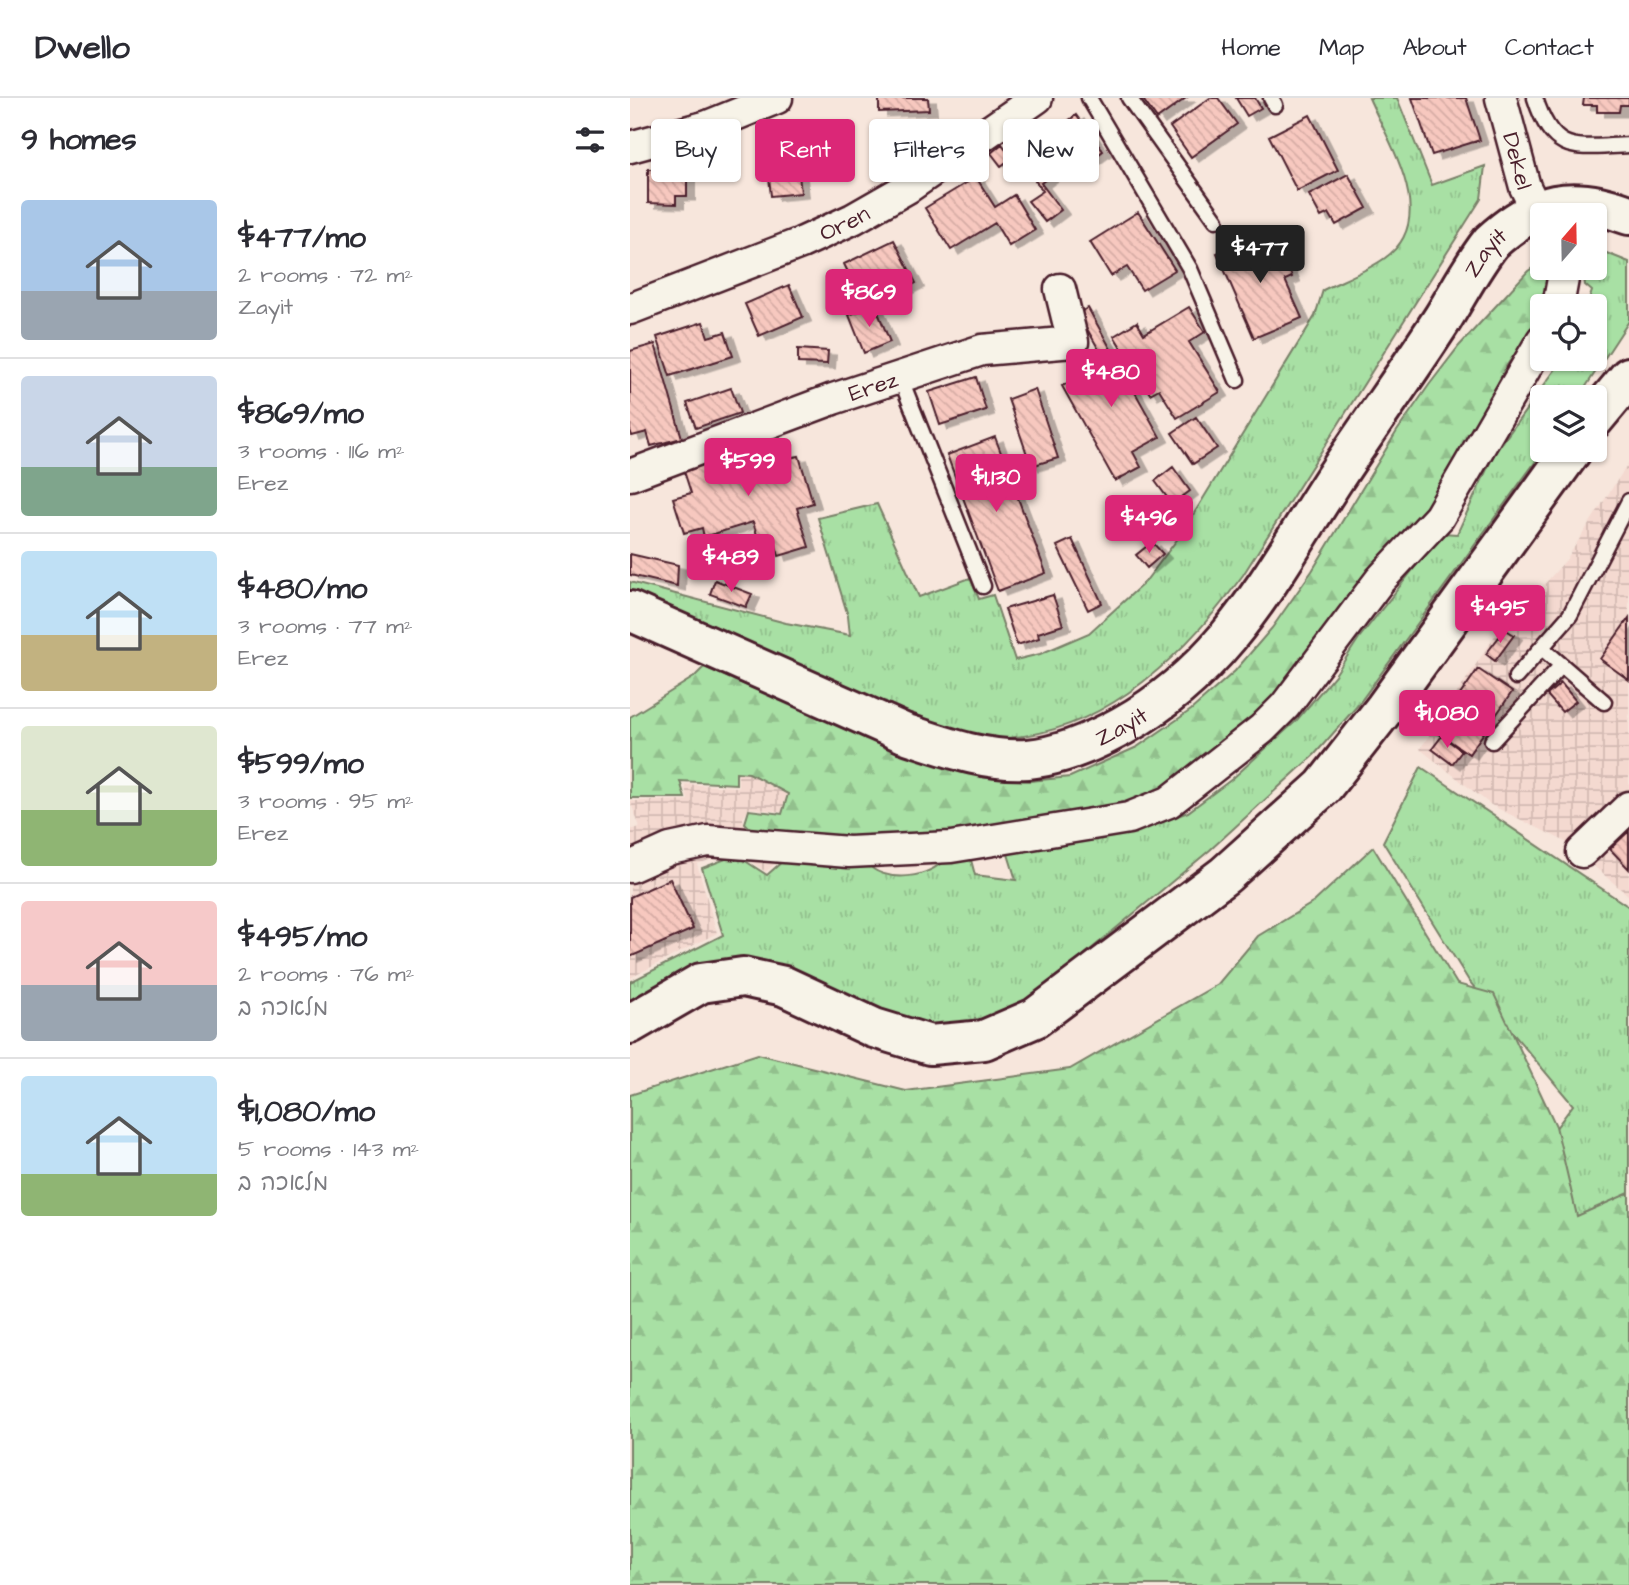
<!DOCTYPE html>
<html lang="en">
<head>
<meta charset="utf-8">
<style>
  :root { --surface:#fff; --page:#f7f7f7; --text:#2b2b33; --muted:#7c7c81; --line:#e1e1e2; --accent:#db2777 }
  body { margin:0; font-family:"Architects Daughter","Playpen Sans Hebrew",sans-serif; background:var(--page); color:var(--text); height:100vh; display:flex; flex-direction:column; font-size:26px; white-space:nowrap }
  * { box-sizing:border-box; margin:0 }
  p { font-size:23px; color:var(--muted) }
  .icon { flex:none; width:38px; height:38px; fill:none; stroke:currentColor; stroke-width:2; stroke-linecap:round; stroke-linejoin:round }
  .map { position:relative; flex:1; overflow:hidden }
  .sheet { display:flex; flex-direction:column; background:var(--surface); width:630px }
  .sheet>* { flex:none }
  .banner { position:absolute; left:21px; top:21px; width:665px; height:63px; display:flex; gap:14px }
  .needle { width:46px; rotate:20deg }
  .controls { position:absolute; left:900px; top:105px; display:grid; gap:14px }
  .controls a { display:grid; place-items:center; width:77px; height:77px; border-radius:7px; background:var(--surface); box-shadow:0 2px 5px #0004; font-size:35px }
  .price { position:absolute; translate:-50% -60px; padding:0 16px; border-radius:7px; background:var(--accent); color:#fff; font-size:23px; line-height:46px; filter:drop-shadow(0 2px 4px #0008) }
  .price::after { content:''; position:absolute; left:50%; top:42px; width:21px; height:16px; margin-left:-10px; background:inherit; clip-path:polygon(0 0,100% 0,50% 100%) }
  .price.active { background:#222; color:#fff }
  ul { padding:0; list-style:none }
  li { display:flex; align-items:center; gap:21px; height:175px; padding:0 21px }
  li+li { border-top:2px solid var(--line) }
  li span { display:grid; place-items:center; flex:none; width:196px; height:140px; border-radius:7px; color:#555 }
  li>.icon { margin-inline-start:auto }
  span .icon { width:84px; height:84px; fill:#fffc; stroke-width:1 }
  li b { font-size:30px }
  h2 { display:flex; justify-content:space-between; align-items:center; height:84px; padding:0 21px; font-size:30px }
  .chip { padding:0 24px; border-radius:7px; background:var(--surface); box-shadow:0 2px 5px #0004; font-size:24px; line-height:63px }
  .chip.active { background:var(--accent); color:#fff }
  header { display:flex; align-items:center; gap:42px; box-sizing:border-box; height:98px; padding:0 35px; background:var(--surface); border-bottom:2px solid var(--line) }
  header strong { font-size:33px }
  nav { display:flex; gap:38px; margin-inline-start:auto; font-size:24px }
  main { display:flex; flex:1; min-height:0 }
  .map>svg:first-child { display:block }
  .industrial { fill:url(#industrial-grid) }
  .grass { fill:url(#grass-tufts); stroke:#798068; stroke-width:2 }
  .forest { fill:url(#forest-firs); stroke:#798068; stroke-width:2 }
  .building { fill:url(#building-back-hatch); stroke:#4a1f2b; stroke-width:2; filter:url(#shadow) }
  .lines { fill:none; stroke-linecap:round; stroke-linejoin:round }
  .lane-casing { stroke:#4a1f2b; stroke-width:19 }
  .street-casing { stroke:#4a1f2b; stroke-width:35 }
  .secondary-casing { stroke:#4a1f2b; stroke-width:44 }
  .lane { stroke:#f7f3e8; stroke-width:14 }
  .street { stroke:#f7f3e8; stroke-width:30 }
  .secondary { stroke:#f7f3e8; stroke-width:38 }
  .labels { text-anchor:middle; stroke-width:7; stroke-linejoin:round; paint-order:stroke }
  .street-label { font-size:23px; fill:#4a1f2b; stroke:#f7f3e8 }
</style>
</head>
<body>
<header>
<strong>Dwello</strong>
<nav><a>Home</a><a>Map</a><a>About</a><a>Contact</a></nav>
</header>
<main>
<section class="sheet">
<h2>9 homes<svg class="icon" aria-label="filters" viewBox="0 0 24 24"><path d="M4 7h16M4 17h16"/><circle cx="9" cy="7" r="2"/><circle cx="15" cy="17" r="2"/></svg></h2>
<ul>
<li><span style="background:linear-gradient(#a9c7e8 65%,#9aa5b1 0)"><svg class="icon" aria-label="home" viewBox="0 0 24 24"><path d="M3 11l9-7 9 7M6 9v11h12V9"/></svg></span><div><b>$477/mo</b><p>2 rooms · 72 m²</p><p>Zayit</p></div></li>
<li><span style="background:linear-gradient(#c9d6e8 65%,#7fa58c 0)"><svg class="icon" aria-label="home" viewBox="0 0 24 24"><path d="M3 11l9-7 9 7M6 9v11h12V9"/></svg></span><div><b>$869/mo</b><p>3 rooms · 116 m²</p><p>Erez</p></div></li>
<li><span style="background:linear-gradient(#bfe0f5 60%,#c2b280 0)"><svg class="icon" aria-label="home" viewBox="0 0 24 24"><path d="M3 11l9-7 9 7M6 9v11h12V9"/></svg></span><div><b>$480/mo</b><p>3 rooms · 77 m²</p><p>Erez</p></div></li>
<li><span style="background:linear-gradient(#dfe7d0 60%,#8fb573 0)"><svg class="icon" aria-label="home" viewBox="0 0 24 24"><path d="M3 11l9-7 9 7M6 9v11h12V9"/></svg></span><div><b>$599/mo</b><p>3 rooms · 95 m²</p><p>Erez</p></div></li>
<li><span style="background:linear-gradient(#f6c9c9 60%,#9aa5b1 0)"><svg class="icon" aria-label="home" viewBox="0 0 24 24"><path d="M3 11l9-7 9 7M6 9v11h12V9"/></svg></span><div><b>$495/mo</b><p>2 rooms · 76 m²</p><p>מלאכה ב</p></div></li>
<li><span style="background:linear-gradient(#bfe0f5 70%,#8fb573 0)"><svg class="icon" aria-label="home" viewBox="0 0 24 24"><path d="M3 11l9-7 9 7M6 9v11h12V9"/></svg></span><div><b>$1,080/mo</b><p>5 rooms · 143 m²</p><p>מלאכה ב</p></div></li>
</ul>
</section>
<div class="map">
<svg width="999" height="1487" viewBox="0 0 999 1487">
  <defs>
    <pattern id="industrial-grid" width="8" height="8" patternUnits="userSpaceOnUse" patternTransform="scale(1.75)"><rect width="8" height="8" fill="#f4d9d0"/><path d="M0 4h8M4 0v8" fill="none" stroke="#d3bab3"/></pattern>
    <pattern id="grass-tufts" width="24" height="20" patternUnits="userSpaceOnUse" patternTransform="scale(1.75)"><rect width="24" height="20" fill="#a8e0a4"/><path d="M3 7l-1-3M5 7V3M7 7l1-3M15 17l-1-3M17 17v-4M19 17l1-3" fill="none" stroke="#92c08d"/></pattern>
    <pattern id="forest-firs" width="22" height="20" patternUnits="userSpaceOnUse" patternTransform="scale(1.75)"><rect width="22" height="20" fill="#a8e0a4"/><path d="M5 1l3.5 6h-7zM16 11l3.5 6h-7z" fill="#92c08d"/></pattern>
    <pattern id="building-back-hatch" width="6" height="6" patternUnits="userSpaceOnUse" patternTransform="scale(1.75)"><rect width="6" height="6" fill="#f7c8bf"/><path d="M-1 5l2 2M0 0l6 6M5-1l2 2" fill="none" stroke="#d5aba4"/></pattern>
    <filter id="shadow"><feDropShadow dx="8" dy="4.5" stdDeviation="0" flood-color="#0004"/></filter>
  </defs>
  <rect width="100%" height="100%" fill="#f7e6dc"/>
  <filter id="ink" filterUnits="userSpaceOnUse"><feTurbulence type="fractalNoise" baseFrequency=".0143" numOctaves="2"/><feDisplacementMap in="SourceGraphic" scale="14" xChannelSelector="R" yChannelSelector="G"/><feConvolveMatrix kernelMatrix="1 2 1 2 8 2 1 2 1" color-interpolation-filters="sRGB"/></filter>
  <g filter="url(#ink)">
    <path class="industrial" d="M999 364V798L934 743 861 707 790 651 876 521 903 499 936 462Z
      M108 675 120 676 157 696 152 714 120 710 113 720 114 726 152 759 136 774 106 754 67 766 87 835 0 880V732L10 729 0 703 58 702 54 686 108 689Z"/>
    <path class="grass" d="M739 0H767L802 87 855 68 851 101 613 477C552 561 466 645 354 640 338 639 322 632 307 628L0 500V484L156 525 220 537 218 518 188 420 247 406 289 499 340 480 349 501 363 497 385 562 410 556 459 535 515 484 552 435 685 218 693 192C713 182 737 173 755 160 810 121 759 46 739 0Z
      M964 150 999 164V223L949 299H912L914 352 728 607 685 656 580 752 412 892 380 914 345 928 306 930 276 925 169 878 0 909V884L93 837 72 770 106 757 137 777 154 762 237 765C252 785 295 781 312 764L341 762 345 777 386 782 378 756 507 733 558 714 602 681 666 623 705 577 729 540 812 435 827 436 864 356 933 261H964V208H957L962 193 955 187 953 170H964Z
      M791 669 999 809V1381L853 1128 943 1007 839 883 753 744Z"/>
    <path class="forest" d="M912 164V170H925L919 208H912V218L877 267 801 417 629 623 513 705 296 742 173 743 148 734 139 739 124 734 115 725 119 712 152 716 158 696 119 675 106 674V686L50 683 55 700H0V619L64 579 74 569 262 650 351 679 400 683 440 679 507 649 561 612 605 573 642 530 682 473 767 333 799 287 829 248 898 173Z
      M743 749 827 886 864 896 926 1028 947 1118 999 1095V1487H0V997L128 956 276 993 440 971 588 886 628 838 684 804Z"/>
    <path class="building" d="M249 0H298L299 12 249 14Z
      M512 0H556L527 21Z
      M580 0H588L607 26 561 59 540 29Z
      M606 0H625L631 10 617 18Z
      M782 0H836L850 42 802 57Z
      M954 0H999V7H990L989 14H967V7H953Z
      M446 17 473 53 439 78 432 69 411 85 431 112 415 124 398 103 413 93 386 57 371 68 361 55 372 46 379 55 415 27 421 36Z
      M680 17 708 72 667 93 639 38Z
      M273 45 281 60 255 72 248 58Z
      M166 49 171 95 141 98 136 52Z
      M18 71H33V79H57V98H46V106L18 105Z
      M718 76 737 110 706 127 699 115 691 119 679 97Z
      M346 79 365 109 384 97 405 132 379 148 365 125 321 152 295 110Z
      M508 114 545 172 512 192 497 169 481 178 460 144Z
      M635 135 649 169 657 166 662 179 655 182 672 220 624 240 587 155Z
      M264 142 286 185 260 198 256 190 248 194 250 199 234 207 214 166Z
      M159 187 173 219 129 238 115 206Z
      M245 207 260 244 234 255 219 217Z
      M559 209 575 234 559 244 590 294 547 320 529 291 520 296 484 238 507 224 514 236Z
      M458 210 530 339 503 354 511 369 485 383 432 288 476 264 448 215Z
      M73 224 78 239 95 234 103 258 40 278 27 239Z
      M25 246 52 340 21 348 17 334 2 338 0 332V253Z
      M168 251 198 253 197 266 168 265Z
      M346 279 356 312 310 327 299 294Z
      M101 290 110 315 66 330 57 305Z
      M405 291 428 360 401 368 378 301Z
      M566 319 587 350 563 366 542 335Z
      M365 339 416 475 368 493 317 357Z
      M131 347 137 364 169 358 183 405 167 410 179 449 149 458 144 442 130 447 123 424 74 439 72 430 54 435 43 400 61 395 53 370Z
      M543 369 560 393 542 406 525 383Z
      M442 441 472 505 458 512 427 448Z
      M522 444 533 456 517 470 506 457Z
      M0 456 48 467 47 488 0 477Z
      M85 482 122 496 116 509 80 496Z
      M423 497 433 527 408 535 409 540 387 547 375 511Z
      M999 520V582L970 561Z
      M875 531 884 537 865 563 856 556Z
      M848 571 882 594 839 656 805 633Z
      M931 585 946 603 932 614 917 597Z
      M812 638 832 653 822 666 802 651Z
      M999 733V771L980 751Z
      M40 781 63 831 0 859V799Z"/>
    <g class="lines">
      <defs>
        <path id="lane" d="M459 0 560 171 607 282
          M499 0 586 122
          M641 0 645 7
          M905 0C924 59 946 49 999 47
          M270 279 353 488
          M912 550 974 604
          M886 579 940 517 999 403
          M862 643 932 567"/>
        <g id="street">
          <path id="s1" d="M871 0 895 89 912 123"/>
          <path d="M0 49 78 28 147 0"/>
          <path d="M928 208 935 170"/>
          <path id="s2" d="M0 211 171 145 223 121 279 89 407 0"/>
          <path id="s3" d="M0 377 203 301 352 252 443 244 430 191"/>
          <path d="M952 754 999 709"/>
          <path d="M0 769 40 751 78 743 219 754 321 749 499 720 539 704 632 631 655 608 750 482 809 419 912 242"/>
        </g>
        <g id="secondary">
          <path d="M964 321 999 279"/>
          <path id="s4" d="M0 513 274 635C314 648 355 664 398 661 431 658 463 644 492 628 598 569 643 474 706 378 741 325 779 273 813 220 829 194 842 168 861 144 906 103 942 95 999 117"/>
          <path d="M0 926 71 885 113 879 154 888 244 930 300 947 354 942 405 920 595 777 693 689 755 610 942 352"/>
        </g>
      </defs>
      <use href="#lane" class="lane-casing"/>
      <use href="#street" class="street-casing"/>
      <use href="#secondary" class="secondary-casing"/>
      <use href="#lane" class="lane"/>
      <use href="#street" class="street"/>
      <use href="#secondary" class="secondary"/>
    </g>
  </g>
  <g class="labels">
    <g class="street-label">
      <text dy="8" stroke="none"><textPath href="#s1" startOffset="65">Dekel</textPath></text>
      <text dy="8" stroke="none"><textPath href="#s2" startOffset="231">Oren</textPath></text>
      <text dy="8" stroke="none"><textPath href="#s4" startOffset="1130">Zayit</textPath></text>
      <text dy="8" stroke="none"><textPath href="#s3" startOffset="259">Erez</textPath></text>
      <text dy="8" stroke="none"><textPath href="#s4" startOffset="527">Zayit</textPath></text>
    </g>
  </g>
</svg>
<div class="controls">
<a><svg class="needle" viewBox="-14 -14 28 28"><path d="M0-13l5 13h-10z" fill="#e53935"/><path d="M0 13l5-13h-10z" fill="#7c7c81"/></svg></a>
<a><svg class="icon" aria-label="locate" viewBox="0 0 24 24"><circle cx="12" cy="12" r="6"/><path d="M12 2v4M12 18v4M2 12h4M18 12h4"/></svg></a>
<a><svg class="icon" aria-label="layers" viewBox="0 0 24 24"><path d="M12 4l9 5-9 5-9-5zM3 14l9 5 9-5"/></svg></a>
</div>
<b class="price active" style="left:630px;top:187px">$477</b>
<b class="price" style="left:239px;top:231px">$869</b>
<b class="price" style="left:481px;top:311px">$480</b>
<b class="price" style="left:118px;top:400px">$599</b>
<b class="price" style="left:366px;top:416px">$1,130</b>
<b class="price" style="left:519px;top:457px">$496</b>
<b class="price" style="left:101px;top:496px">$489</b>
<b class="price" style="left:870px;top:547px">$495</b>
<b class="price" style="left:817px;top:652px">$1,080</b>
<div class="banner">
<a class="chip">Buy</a>
<a class="chip active">Rent</a>
<a class="chip">Filters</a>
<a class="chip">New</a>
</div>
</div>
</main>
</body>
</html>
